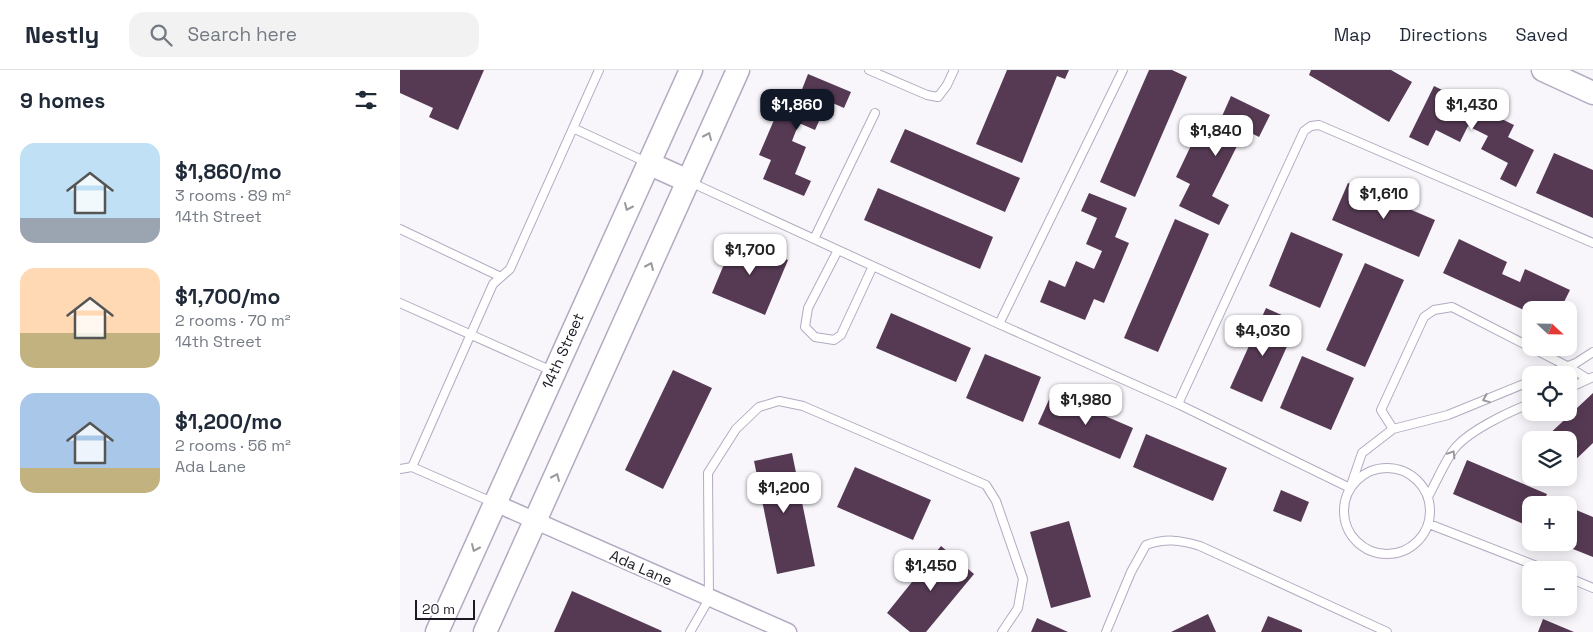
<!DOCTYPE html>
<html lang="en">
<head>
<meta charset="utf-8">
<style>
  :root { --surface:#fff; --page:#f2f2f3; --text:#1f2937; --muted:#747a83; --line:#e0e1e3; --accent:#111827 }
  body { margin:0; font-family:"Space Grotesk",sans-serif; background:var(--page); color:var(--text); height:100vh; display:flex; flex-direction:column; font-size:19px; white-space:nowrap }
  * { box-sizing:border-box; margin:0 }
  p { font-size:16px; color:var(--muted) }
  .icon { flex:none; width:28px; height:28px; fill:none; stroke:currentColor; stroke-width:2; stroke-linecap:round; stroke-linejoin:round }
  .map { position:relative; flex:1; overflow:hidden }
  .sheet { display:flex; flex-direction:column; background:var(--surface); width:400px }
  .sheet>* { flex:none }
  .needle { width:32px; rotate:112deg }
  .buttons { position:absolute; left:1122px; top:231px; display:grid; gap:10px }
  .buttons a { display:grid; place-items:center; width:55px; height:55px; border-radius:10px; background:var(--surface); box-shadow:0 2px 12px #0003; font-size:25px }
  .scale { position:absolute; left:15px; bottom:12px; width:60px; box-sizing:border-box; padding-left:5px; border:2px solid #1d1922; border-top:0; font-size:14px; line-height:18px; white-space:nowrap; color:#1d1922; -webkit-text-stroke:4px #fff; paint-order:stroke }
  .price { position:absolute; translate:-50% -42px; padding:0 11px; border-radius:10px; background:#fff; color:#222; font-size:16px; line-height:32px; filter:drop-shadow(0 1px 2px #0008) }
  .price::after { content:''; position:absolute; left:50%; top:30px; width:15px; height:11px; margin-left:-8px; background:inherit; clip-path:polygon(0 0,100% 0,50% 100%) }
  .price.selected { background:var(--accent); color:#fff }
  ul { padding:0; list-style:none }
  li { display:flex; align-items:center; gap:15px; height:125px; padding:0 20px }
  li span { display:grid; place-items:center; flex:none; width:140px; height:100px; border-radius:15px; color:#555 }
  li>.icon { margin-inline-start:auto }
  span .icon { width:60px; height:60px; fill:#fffc; stroke-width:1 }
  li b { font-size:21px }
  h2 { display:flex; justify-content:space-between; align-items:center; height:60px; padding:0 20px; font-size:21px }
  header { display:flex; align-items:center; gap:30px; box-sizing:border-box; height:70px; padding:0 25px; background:var(--surface); border-bottom:1px solid var(--line) }
  header strong { font-size:24px }
  nav { display:flex; gap:28px; margin-inline-start:auto; font-size:18px }
  .search { width:350px; height:45px; background:var(--page); display:flex; align-items:center; gap:12px; box-sizing:border-box; padding:0 18px; border-radius:15px; color:var(--muted); font-size:19px }
  main { display:flex; flex:1; min-height:0 }
  .map>svg:first-child { display:block }
  .building { fill:#563a54 }
  .lines { fill:none; stroke-linecap:round; stroke-linejoin:round }
  .service-casing { stroke:#b3aac1; stroke-width:10 }
  .minor-casing { stroke:#b3aac1; stroke-width:19 }
  .secondary-casing { stroke:#b3aac1; stroke-width:25 }
  .service { stroke:#fff; stroke-width:8 }
  .minor { stroke:#fff; stroke-width:16 }
  .secondary { stroke:#fff; stroke-width:22 }
  .oneway { stroke:#99989c }
  .labels { text-anchor:middle; stroke-width:5; stroke-linejoin:round; paint-order:stroke }
  .street-label { font-size:15px; fill:#1d1922; stroke:#fff }
</style>
</head>
<body>
<header>
<strong>Nestly</strong>
<div class="search"><svg class="icon" aria-label="search" viewBox="0 0 24 24"><circle cx="10" cy="10" r="6"/><path d="M15 15l6 6"/></svg>Search here</div>
<nav><a>Map</a><a>Directions</a><a>Saved</a></nav>
</header>
<main>
<section class="sheet">
<h2>9 homes<svg class="icon" aria-label="filters" viewBox="0 0 24 24"><path d="M4 7h16M4 17h16"/><circle cx="9" cy="7" r="2"/><circle cx="15" cy="17" r="2"/></svg></h2>
<ul>
<li><span style="background:linear-gradient(#bfe0f5 75%,#9aa5b1 0)"><svg class="icon" aria-label="home" viewBox="0 0 24 24"><path d="M3 11l9-7 9 7M6 9v11h12V9"/></svg></span><div><b>$1,860/mo</b><p>3 rooms · 89 m²</p><p>14th Street</p></div></li>
<li><span style="background:linear-gradient(#ffd9b3 65%,#c2b280 0)"><svg class="icon" aria-label="home" viewBox="0 0 24 24"><path d="M3 11l9-7 9 7M6 9v11h12V9"/></svg></span><div><b>$1,700/mo</b><p>2 rooms · 70 m²</p><p>14th Street</p></div></li>
<li><span style="background:linear-gradient(#a9c7e8 75%,#c2b280 0)"><svg class="icon" aria-label="home" viewBox="0 0 24 24"><path d="M3 11l9-7 9 7M6 9v11h12V9"/></svg></span><div><b>$1,200/mo</b><p>2 rooms · 56 m²</p><p>Ada Lane</p></div></li>
</ul>
</section>
<div class="map">
<svg width="1193" height="562" viewBox="0 0 1193 562">
  <rect width="100%" height="100%" fill="#f8f6fb"/>
  <path class="building" d="M0 0H84L58 60 29 47 33 38 0 23Z
    M607 0H669L665 9 657 6 622 93 576 74Z
    M749 0H772L787 7 735 127 700 112Z
    M911 0H991L1012 12 989 52 909 5Z
    M408 4 451 22 444 38 428 31 415 60 399 53 392 71 406 77 395 104 411 111 404 126 363 109 371 90 359 85 386 22 399 27Z
    M1034 16 1114 55 1108 67 1134 80 1116 117 1100 109 1108 93 1081 79 1088 66 1068 56 1060 72 1036 60 1028 76 1009 67Z
    M831 26 870 45 859 67 845 60 812 126 829 135 819 155 779 136 790 114 776 107 805 46 819 53Z
    M505 59 620 108 605 142 490 92Z
    M1154 83 1193 100V148L1136 123Z
    M948 113 1035 150 1019 187 932 150Z
    M478 118 593 167 580 199 464 150Z
    M689 123 727 138 715 167 729 173 704 233 694 229 685 250 640 232 649 210 665 217 676 191 694 199 702 181 686 174 697 148 681 141Z
    M775 149 809 164 758 282 724 268Z
    M891 162 943 184 920 238 869 216Z
    M335 168 388 190 365 245 312 223Z
    M1059 169 1107 192 1102 204 1120 212 1125 199 1170 220 1160 240H1141L1131 235 1128 242 1043 203Z
    M965 193 1004 210 965 297 926 280Z
    M866 238 886 247 881 257 893 263 862 332 830 318Z
    M491 243 571 278 556 312 476 278Z
    M585 284 641 307 623 352 566 328Z
    M902 286 954 308 931 360 880 338Z
    M273 300 312 318 263 419 225 400Z
    M652 323 733 358 720 389 638 354Z
    M1193 323V373L1169 396V370H1143Z
    M746 364 827 398 813 431 733 397Z
    M392 383 415 496 377 504 354 391Z
    M1067 390 1147 424 1142 435H1131V457L1053 424Z
    M455 397 531 430 513 470 437 437Z
    M881 420 909 432 901 452 873 441Z
    M1169 437 1193 447V487L1158 473 1169 472Z
    M669 451 691 527 651 538 630 462Z
    M541 476 574 504 526 562H510L487 543Z
    M172 521 262 561 261 562H154Z
    M808 544 816 562H771Z
    M868 546 902 560V562H861Z
    M637 548 668 562H631Z
    M1143 549 1174 562H1138Z"/>
  <g class="lines">
    <defs>
      <path id="service" d="M469 0 527 25 538 27 547 15 554 0
        M173 58 246 92
        M290 112 599 254 778 334 950 418 962 383 993 359 1048 345 1131 311
        M0 159 101 207
        M414 169 475 43
        M438 180 408 238 405 257 415 267 434 270 441 265 473 196
        M0 233 152 301
        M599 254 723 0
        M1145 305 1176 293 1193 282
        M1169 318 1193 307
        M778 334 904 61 911 56 919 55 1193 173
        M993 359 981 340 1024 247 1034 240 1052 237 1167 296 1188 309
        M944 441a43 43 0 1 1 86 0a43 43 0 1 1-86 0Z
        M0 399 12 397
        M1028 427C1036 412 1043 396 1052 382 1065 362 1109 342 1131 333
        M92 432 12 397 93 214 110 199 199 0
        M1029 454 1147 500
        M1169 508 1193 518
        M290 562 309 529 308 403 336 359 359 337 379 331 403 336 586 415 596 431 623 509 618 538 602 562
        M706 562 731 502 746 475C766 468 780 470 800 476L987 562"/>
      <path id="minor" d="M95 433 388 562"/>
      <path id="secondary" d="M1143 0 1193 23
        M248 93 288 111
        M37 562 291 0
        M85 562 338 0"/>
    </defs>
    <use href="#service" class="service-casing"/>
    <use href="#minor" class="minor-casing"/>
    <use href="#secondary" class="secondary-casing"/>
    <use href="#service" class="service"/>
    <use href="#minor" class="minor"/>
    <use href="#secondary" class="secondary"/>
  </g>
  <defs><path id="oneway-chevron" d="M-2-3.5L2.5 0L-2 3.5" fill="none" stroke-width="1.6" stroke-linecap="round" stroke-linejoin="round" transform="scale(1.25)"/></defs>
  <g class="oneway">
    <use href="#oneway-chevron" transform="translate(308 66) rotate(-66)"/>
    <use href="#oneway-chevron" transform="translate(228 137) rotate(114)"/>
    <use href="#oneway-chevron" transform="translate(250 196) rotate(-66)"/>
    <use href="#oneway-chevron" transform="translate(1086 329) rotate(158)"/>
    <use href="#oneway-chevron" transform="translate(1052 384) rotate(-58)"/>
    <use href="#oneway-chevron" transform="translate(156 407) rotate(-66)"/>
    <use href="#oneway-chevron" transform="translate(75 478) rotate(114)"/>
  </g>
  <g class="labels">
    <g class="street-label">
      <text transform="translate(163 281) rotate(-66)" y="5">14th Street</text>
      <text transform="translate(241 498) rotate(24)" y="5">Ada Lane</text>
    </g>
  </g>
</svg>
<div class="buttons">
<a><svg class="needle" viewBox="-14 -14 28 28"><path d="M0-13l5 13h-10z" fill="#e53935"/><path d="M0 13l5-13h-10z" fill="#747a83"/></svg></a>
<a><svg class="icon" aria-label="locate" viewBox="0 0 24 24"><circle cx="12" cy="12" r="6"/><path d="M12 2v4M12 18v4M2 12h4M18 12h4"/></svg></a>
<a><svg class="icon" aria-label="layers" viewBox="0 0 24 24"><path d="M12 4l9 5-9 5-9-5zM3 14l9 5 9-5"/></svg></a>
<a>+</a>
<a>−</a>
</div>
<div class="scale">20 m</div>
<b class="price selected" style="left:397px;top:61px">$1,860</b>
<b class="price" style="left:1072px;top:61px">$1,430</b>
<b class="price" style="left:816px;top:87px">$1,840</b>
<b class="price" style="left:984px;top:150px">$1,610</b>
<b class="price" style="left:350px;top:206px">$1,700</b>
<b class="price" style="left:863px;top:287px">$4,030</b>
<b class="price" style="left:686px;top:356px">$1,980</b>
<b class="price" style="left:384px;top:444px">$1,200</b>
<b class="price" style="left:531px;top:522px">$1,450</b>
</div>
</main>
</body>
</html>
